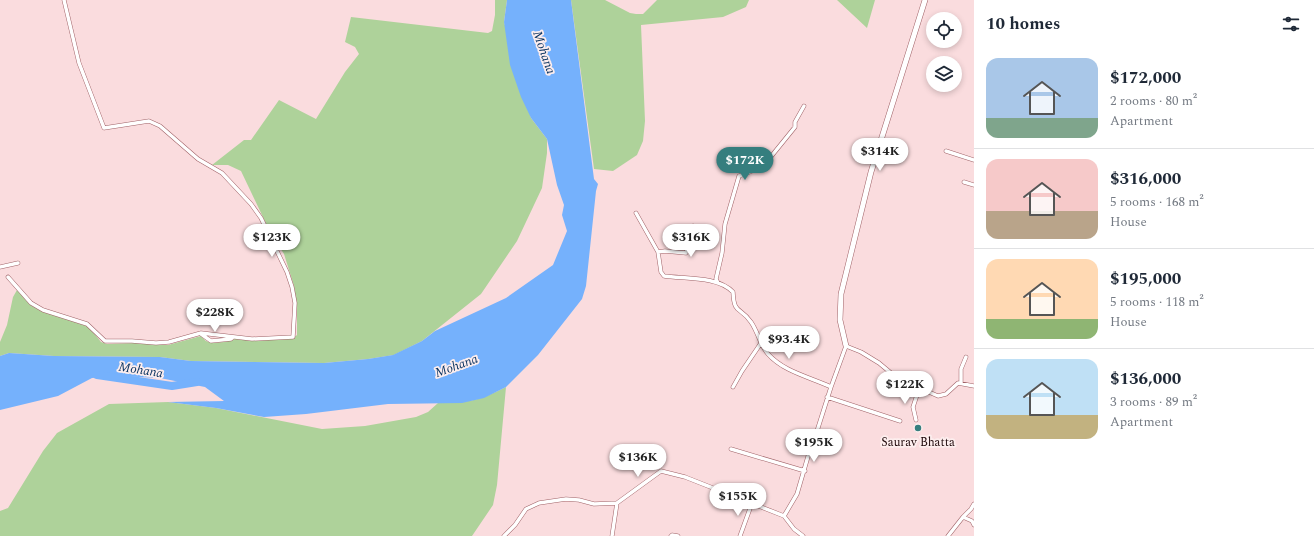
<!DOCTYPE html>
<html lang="en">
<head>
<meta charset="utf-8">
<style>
  :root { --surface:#fff; --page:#f2f2f3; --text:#1f2937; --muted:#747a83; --line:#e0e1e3; --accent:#357e7e }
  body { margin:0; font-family:Spectral,serif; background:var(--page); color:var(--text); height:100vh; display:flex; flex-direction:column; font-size:15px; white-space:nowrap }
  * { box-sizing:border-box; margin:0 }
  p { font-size:13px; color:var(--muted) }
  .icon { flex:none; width:22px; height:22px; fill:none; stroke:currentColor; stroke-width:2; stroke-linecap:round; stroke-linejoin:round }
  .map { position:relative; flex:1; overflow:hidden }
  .details { display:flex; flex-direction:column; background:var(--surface); width:340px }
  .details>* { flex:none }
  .fabs { position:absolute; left:926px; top:12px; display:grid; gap:8px }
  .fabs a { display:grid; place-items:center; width:36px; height:36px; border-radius:50%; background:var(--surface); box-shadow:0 2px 6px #0003; font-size:20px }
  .price { position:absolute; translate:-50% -34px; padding:0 9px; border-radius:14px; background:#fff; color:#222; font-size:13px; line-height:26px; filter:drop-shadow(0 1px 2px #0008) }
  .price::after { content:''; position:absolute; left:50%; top:24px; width:12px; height:9px; margin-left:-6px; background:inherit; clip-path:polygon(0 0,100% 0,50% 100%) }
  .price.current { background:var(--accent); color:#fff }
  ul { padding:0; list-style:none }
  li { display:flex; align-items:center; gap:12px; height:100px; padding:0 12px }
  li+li { border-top:1px solid var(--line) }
  li span { display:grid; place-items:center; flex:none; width:112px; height:80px; border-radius:12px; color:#555 }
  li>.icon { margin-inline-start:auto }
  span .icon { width:48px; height:48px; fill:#fffc; stroke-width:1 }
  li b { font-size:17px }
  h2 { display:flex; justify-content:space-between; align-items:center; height:48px; padding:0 12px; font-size:17px }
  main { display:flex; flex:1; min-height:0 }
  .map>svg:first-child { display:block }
  .green { fill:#aed29a }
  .water { fill:#75b1fc }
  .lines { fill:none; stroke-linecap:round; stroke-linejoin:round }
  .river { stroke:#75b1fc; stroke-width:8 }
  .street-casing { stroke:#a06267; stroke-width:4.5 }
  .secondary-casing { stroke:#a06267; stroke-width:6 }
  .street { stroke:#fff; stroke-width:3.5 }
  .secondary { stroke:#fff; stroke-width:5 }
  .poi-dot { fill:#357e7e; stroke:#fdeeee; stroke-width:1.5 }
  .labels { text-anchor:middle; stroke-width:3.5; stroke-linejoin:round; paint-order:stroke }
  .poi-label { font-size:12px; fill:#1c0608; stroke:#fdeeee }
  .water-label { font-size:13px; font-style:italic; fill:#07315f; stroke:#fdeeee }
</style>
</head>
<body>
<main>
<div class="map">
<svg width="974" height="536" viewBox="0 0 974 536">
  <rect width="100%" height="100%" fill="#fadcde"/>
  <path class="green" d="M495 0H507L504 22 531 118 547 139V153L542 188 517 241 481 294 422 341 394 355 368 359 324 363 191 361 160 357 54 356 9 353 0 356V342L7 325 13 297 17 290 32 306 89 327 101 342 107 344 136 343 168 345 201 336 206 341 212 343 224 342 235 339 293 338 297 335V308L294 286 284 254 271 234 241 171 228 165H212L244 140H251L279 100 316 119 345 72 359 54 355 47 345 42 351 17 488 33 492 31 495 15Z
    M571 0H605L630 13 636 14H643L657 0H749L746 7 723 17 641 25 645 121 643 141 637 155 613 171 594 169Z
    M837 0H875L867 28Z
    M506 387 497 485 493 505 472 536H0V511L8 508 43 451 57 433 109 404 168 402 216 408 322 429 365 426 416 417 428 412 438 403C468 403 480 400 506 387Z"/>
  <path class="water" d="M507 0H571L594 179 598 184 596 191 586 286 582 299 538 355 506 387 484 398 462 403 388 404 306 414 264 417 216 408 168 402 224 401 205 387 160 378 118 376 92 378 58 396 0 410V356L9 353 54 356 160 357 191 361 324 363 368 359 393 355 422 341 435 331 506 298 553 265 567 231 562 215 564 205 557 185 547 139 531 118 521 97 510 65 504 22Z"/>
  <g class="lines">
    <path class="river" d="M97 375 172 386 197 382"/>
    <defs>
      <path id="street" d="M946 151 974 160
        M964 182 974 185
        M636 213 658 252 661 272 664 276C685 279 718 276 733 292 734 315 740 306 751 322 758 332 760 345 768 354 784 372 810 377 831 387L846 346 861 352 879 363 897 378 938 396 946 394 958 383 974 386
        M658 252 665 251 686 253 693 226
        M0 267 18 263
        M8 277 31 303 43 310 87 324 105 341H132L156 343 169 342 201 333 252 339 293 337 295 303 292 287 287 272 261 218 251 204 222 173 198 159 160 126 149 121 104 128 79 63 64 0
        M718 283 716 279 722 253 725 224 739 176 752 171 765 164 795 127V122L804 106
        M201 334 211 341 231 339 233 337
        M961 383V369L966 357
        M733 387 742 371 761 343
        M827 397 900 421
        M916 420 913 407 919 389
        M731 449 805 471
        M963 517 971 509 974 504
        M504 536 515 525 526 509 539 503 566 499 579 500 594 504 617 503 661 471 685 477 784 516
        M612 536 617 503
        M671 536 672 535 678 536
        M740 536 752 503
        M803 536 794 529 784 516 797 494 809 453 817 431 831 387
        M948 536 963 517 972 521 974 525"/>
      <path id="secondary" d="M846 346 840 320 841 294 871 172 925 0"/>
    </defs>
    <use href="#street" class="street-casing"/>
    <use href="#secondary" class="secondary-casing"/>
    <use href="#street" class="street"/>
    <use href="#secondary" class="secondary"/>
  </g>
  <circle class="poi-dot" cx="918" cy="428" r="4"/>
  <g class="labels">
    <g class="poi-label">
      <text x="918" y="446">Saurav Bhatta</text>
    </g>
    <g class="water-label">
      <text transform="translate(545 52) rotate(71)" y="5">Mohana</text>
      <text transform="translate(456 365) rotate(-20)" y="5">Mohana</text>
      <text transform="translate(141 369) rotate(9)" y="5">Mohana</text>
    </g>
  </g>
</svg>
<div class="fabs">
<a><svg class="icon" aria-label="locate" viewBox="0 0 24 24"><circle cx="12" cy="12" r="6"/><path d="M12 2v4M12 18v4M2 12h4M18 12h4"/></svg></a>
<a><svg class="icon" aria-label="layers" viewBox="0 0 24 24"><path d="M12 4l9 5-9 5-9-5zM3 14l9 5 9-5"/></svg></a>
</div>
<b class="price" style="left:880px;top:172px">$314K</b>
<b class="price current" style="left:745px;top:181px">$172K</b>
<b class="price" style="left:272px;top:258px">$123K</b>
<b class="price" style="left:691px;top:258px">$316K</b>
<b class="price" style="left:215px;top:333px">$228K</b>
<b class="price" style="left:789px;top:360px">$93.4K</b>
<b class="price" style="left:905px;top:405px">$122K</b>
<b class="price" style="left:814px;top:463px">$195K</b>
<b class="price" style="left:638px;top:478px">$136K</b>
<b class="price" style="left:738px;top:517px">$155K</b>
</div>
<section class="details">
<h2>10 homes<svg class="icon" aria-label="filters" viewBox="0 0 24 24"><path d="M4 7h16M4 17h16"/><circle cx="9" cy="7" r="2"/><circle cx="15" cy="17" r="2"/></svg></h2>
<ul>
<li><span style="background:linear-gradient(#a9c7e8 75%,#7fa58c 0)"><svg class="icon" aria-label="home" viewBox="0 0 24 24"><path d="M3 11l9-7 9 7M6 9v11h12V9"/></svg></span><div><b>$172,000</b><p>2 rooms · 80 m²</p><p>Apartment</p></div></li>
<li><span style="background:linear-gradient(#f6c9c9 65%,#b9a48a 0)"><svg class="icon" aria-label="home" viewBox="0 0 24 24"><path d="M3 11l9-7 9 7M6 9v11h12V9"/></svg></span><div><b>$316,000</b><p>5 rooms · 168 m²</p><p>House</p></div></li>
<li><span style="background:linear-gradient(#ffd9b3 75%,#8fb573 0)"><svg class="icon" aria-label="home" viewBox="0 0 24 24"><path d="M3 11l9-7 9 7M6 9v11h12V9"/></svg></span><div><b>$195,000</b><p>5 rooms · 118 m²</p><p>House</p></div></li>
<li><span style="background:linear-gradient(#bfe0f5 70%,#c2b280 0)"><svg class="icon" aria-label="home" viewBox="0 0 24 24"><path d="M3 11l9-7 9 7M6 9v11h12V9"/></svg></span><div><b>$136,000</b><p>3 rooms · 89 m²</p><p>Apartment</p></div></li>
</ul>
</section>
</main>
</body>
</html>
